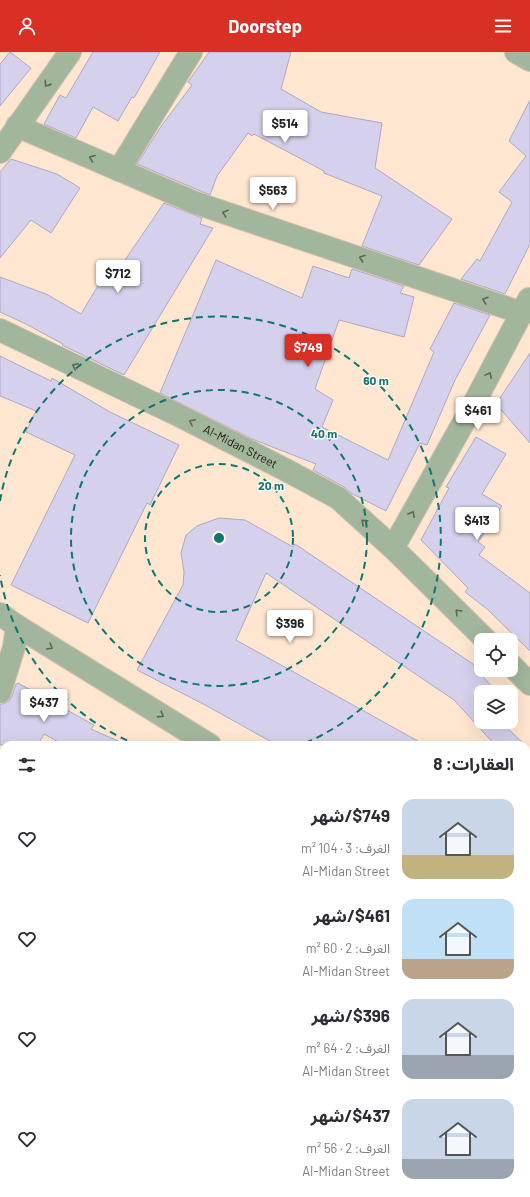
<!DOCTYPE html>
<html lang="ar">
<head>
<meta charset="utf-8">
<style>
  :root { --surface:#fff; --page:#f2f2f3; --text:#2b2b33; --muted:#7c7c81; --accent:#d93025 }
  body { margin:0; font-family:Barlow,"Noto Sans Arabic",sans-serif; background:var(--page); color:var(--text); direction:rtl; height:100vh; display:flex; flex-direction:column; font-size:15px; white-space:nowrap }
  * { box-sizing:border-box; margin:0 }
  p { font-size:13px; color:var(--muted) }
  .icon { flex:none; width:22px; height:22px; fill:none; stroke:currentColor; stroke-width:2; stroke-linecap:round; stroke-linejoin:round }
  .map { position:relative; flex:1; overflow:hidden; direction:ltr }
  .side { position:absolute; left:0px; top:689px; width:530px; height:456px; display:flex; flex-direction:column; background:var(--surface); border-radius:12px 12px 0 0; box-shadow:0 4px 16px #0002; direction:rtl }
  .side>* { flex:none }
  .buttons { position:absolute; left:474px; top:581px; display:grid; gap:8px }
  .buttons a { display:grid; place-items:center; width:44px; height:44px; border-radius:8px; background:var(--surface); box-shadow:0 4px 16px #0002; font-size:20px }
  .price { position:absolute; translate:-50% -34px; padding:0 9px; border-radius:4px; background:#fff; color:#222; font-size:13px; line-height:26px; filter:drop-shadow(0 1px 2px #0008) }
  .price::after { content:''; position:absolute; left:50%; top:24px; width:12px; height:9px; margin-left:-6px; background:inherit; clip-path:polygon(0 0,100% 0,50% 100%) }
  .price.active { background:var(--accent); color:#fff }
  ul { padding:0; list-style:none }
  li { display:flex; align-items:center; gap:12px; height:100px; padding:0 16px }
  li span { display:grid; place-items:center; flex:none; width:112px; height:80px; border-radius:12px; color:#555 }
  li>.icon { margin-inline-start:auto }
  span .icon { width:48px; height:48px; fill:#fffc; stroke-width:1 }
  li b { font-size:17px }
  h2 { display:flex; justify-content:space-between; align-items:center; height:48px; padding:0 16px; font-size:17px }
  header { display:flex; justify-content:space-between; align-items:center; height:52px; padding:0 16px; background:var(--accent); color:#fff; font-size:18px; font-weight:700 }
  .map>svg:first-child { display:block }
  .building { fill:#d5d1ed; stroke:#ada8c3 }
  .lines { fill:none; stroke-linecap:round; stroke-linejoin:round }
  .minor-casing { stroke:#d7c1ae; stroke-width:24 }
  .minor { stroke:#a1b69c; stroke-width:22 }
  .oneway { stroke:#606656 }
  .ring { fill:none; stroke:#0f766e; stroke-width:2; stroke-dasharray:7 5 }
  .labels { text-anchor:middle; stroke-width:3; stroke-linejoin:round; paint-order:stroke }
  .street-label { font-size:12px; fill:#1f160f; stroke:#fdf8f3 }
  .centre { fill:#0f766e; stroke:#fdf8f3; stroke-width:2 }
  .ring-label { font-size:12px; text-anchor:middle; font-weight:bold; fill:#0f766e; stroke:#fdf8f3; stroke-width:3; stroke-linejoin:round; paint-order:stroke }
</style>
</head>
<body>
<header><svg class="icon" aria-label="menu" viewBox="0 0 24 24"><path d="M4 6h16M4 12h16M4 18h16"/></svg>Doorstep<svg class="icon" aria-label="person" viewBox="0 0 24 24"><circle cx="12" cy="8" r="4"/><path d="M4 21q1-7 8-7t8 7"/></svg></header>
<div class="map">
<svg width="530" height="1145" viewBox="0 0 530 1145">
  <rect width="100%" height="100%" fill="#ffe6d1"/>
  <path class="building" d="M10 0 31 16 0 54V12Z
    M93 0H160L134 46 132 45 118 69 93 55 76 86 44 72 60 43 66 46Z
    M209 0H291L281 37 321 60 382 71 375 116 452 167 419 213 362 194 382 144 324 121V119L254 82 252 84 248 81 217 124 210 143 137 112 162 73 192 33 188 30Z
    M530 48V192L505 242 461 227 477 207 480 209 512 150 499 140 526 104 509 89Z
    M11 107 57 122 80 136 51 181 31 168 0 206V120Z
    M164 151 202 166 200 172 213 176 124 323 62 293 63 292 24 271 0 260V225L46 242 81 262 105 222 112 227Z
    M216 208 302 246 313 214 349 226 352 217 404 234 400 241 414 245 404 285 339 268 315 337 333 348 322 375 388 408 434 300 430 297 454 251 490 263 455 328 427 393 420 391 386 459 351 441 344 435 313 418 316 412 252 387 160 341Z
    M530 301V391L496 352Z
    M0 304 51 329 52 326 110 360 179 393 150 453 147 451 88 571 11 533 75 403 26 380 36 359 0 344Z
    M476 385 506 402 482 442 502 454 478 490 485 495 479 503 530 541V599L487 557 465 540 468 536 421 488 449 436 446 435Z
    M219 466 245 468 293 495 295 492 476 614 474 615 497 640H481V670H505L503 672 525 693H495L454 648 266 521 236 588 425 693H277L207 654 137 618 183 533 184 520 181 501 186 483 197 474Z
    M18 631 94 673 91 677 127 693H64L44 682 38 693H0V652H3L9 649 12 644 16 632Z"/>
  <g class="lines">
    <defs>
      <g id="minor">
        <path d="M516 0 530 8"/>
        <path d="M17 74 196 151 522 261 530 259"/>
        <path d="M0 100 70 0"/>
        <path d="M119 118 191 0"/>
        <path id="s1" d="M0 278 178 363 288 419 338 446 393 496 486 588"/>
        <path d="M393 496 470 359 529 247"/>
        <path d="M0 562 17 574 210 693"/>
        <path d="M511 613 530 632"/>
        <path d="M0 640 14 595 17 574"/>
        <path d="M526 857 530 856"/>
        <path d="M526 1093 530 1097"/>
        <path d="M223 1145 226 1141"/>
        <path d="M251 1145 254 1141"/>
      </g>
    </defs>
    <use href="#minor" class="minor-casing"/>
    <use href="#minor" class="minor"/>
  </g>
  <defs><path id="oneway-chevron" d="M-2-3.5L2.5 0L-2 3.5" fill="none" stroke-width="1.6" stroke-linecap="round" stroke-linejoin="round"/></defs>
  <g class="oneway">
    <use href="#oneway-chevron" transform="translate(47 32) rotate(125)"/>
    <use href="#oneway-chevron" transform="translate(92 106) rotate(-157)"/>
    <use href="#oneway-chevron" transform="translate(225 161) rotate(-161)"/>
    <use href="#oneway-chevron" transform="translate(362 206) rotate(-162)"/>
    <use href="#oneway-chevron" transform="translate(485 248) rotate(-161)"/>
    <use href="#oneway-chevron" transform="translate(75 314) rotate(-154)"/>
    <use href="#oneway-chevron" transform="translate(489 323) rotate(-62)"/>
    <use href="#oneway-chevron" transform="translate(192 370) rotate(-153)"/>
    <use href="#oneway-chevron" transform="translate(412 462) rotate(-61)"/>
    <use href="#oneway-chevron" transform="translate(364 470) rotate(-138)"/>
    <use href="#oneway-chevron" transform="translate(458 560) rotate(-135)"/>
    <use href="#oneway-chevron" transform="translate(50 595) rotate(31)"/>
    <use href="#oneway-chevron" transform="translate(161 663) rotate(32)"/>
  </g>
  <g class="ring">
    <circle cx="219" cy="486" r="74"/>
    <circle cx="219" cy="486" r="148"/>
    <path d="M138 693A222 222 0 0 1 0 523M0 449A222 222 0 1 1 300 693"/>
  </g>
  <g class="labels">
    <g class="street-label">
      <text dy="4" stroke="none"><textPath href="#s1" startOffset="267">AI-Midan Street</textPath></text>
    </g>
  </g>
  <circle cx="219" cy="486" r="6" class="centre"/>
  <g class="ring-label">
    <text x="376" y="333">60 m</text>
    <text x="324" y="386">40 m</text>
    <text x="271" y="438">20 m</text>
  </g>
</svg>
<div class="buttons">
<a><svg class="icon" aria-label="locate" viewBox="0 0 24 24"><circle cx="12" cy="12" r="6"/><path d="M12 2v4M12 18v4M2 12h4M18 12h4"/></svg></a>
<a><svg class="icon" aria-label="layers" viewBox="0 0 24 24"><path d="M12 4l9 5-9 5-9-5zM3 14l9 5 9-5"/></svg></a>
</div>
<b class="price" style="left:285px;top:92px">$514</b>
<b class="price" style="left:273px;top:159px">$563</b>
<b class="price" style="left:118px;top:242px">$712</b>
<b class="price active" style="left:308px;top:316px">$749</b>
<b class="price" style="left:478px;top:379px">$461</b>
<b class="price" style="left:477px;top:489px">$413</b>
<b class="price" style="left:290px;top:592px">$396</b>
<b class="price" style="left:44px;top:671px">$437</b>
<section class="side">
<h2>العقارات: 8<svg class="icon" aria-label="filters" viewBox="0 0 24 24"><path d="M4 7h16M4 17h16"/><circle cx="9" cy="7" r="2"/><circle cx="15" cy="17" r="2"/></svg></h2>
<ul>
<li><span style="background:linear-gradient(#c9d6e8 70%,#c2b280 0)"><svg class="icon" aria-label="home" viewBox="0 0 24 24"><path d="M3 11l9-7 9 7M6 9v11h12V9"/></svg></span><div><b>$749/شهر</b><p>الغرف: 3 · 104 m²</p><p>AI-Midan Street</p></div><svg class="icon" aria-label="heart" viewBox="0 0 24 24"><path d="M12 20l-8-8c-3-5 5-10 8-4 3-6 11-1 8 4z"/></svg></li>
<li><span style="background:linear-gradient(#bfe0f5 75%,#b9a48a 0)"><svg class="icon" aria-label="home" viewBox="0 0 24 24"><path d="M3 11l9-7 9 7M6 9v11h12V9"/></svg></span><div><b>$461/شهر</b><p>الغرف: 2 · 60 m²</p><p>AI-Midan Street</p></div><svg class="icon" aria-label="heart" viewBox="0 0 24 24"><path d="M12 20l-8-8c-3-5 5-10 8-4 3-6 11-1 8 4z"/></svg></li>
<li><span style="background:linear-gradient(#c9d6e8 70%,#9aa5b1 0)"><svg class="icon" aria-label="home" viewBox="0 0 24 24"><path d="M3 11l9-7 9 7M6 9v11h12V9"/></svg></span><div><b>$396/شهر</b><p>الغرف: 2 · 64 m²</p><p>AI-Midan Street</p></div><svg class="icon" aria-label="heart" viewBox="0 0 24 24"><path d="M12 20l-8-8c-3-5 5-10 8-4 3-6 11-1 8 4z"/></svg></li>
<li><span style="background:linear-gradient(#c9d6e8 75%,#9aa5b1 0)"><svg class="icon" aria-label="home" viewBox="0 0 24 24"><path d="M3 11l9-7 9 7M6 9v11h12V9"/></svg></span><div><b>$437/شهر</b><p>الغرف: 2 · 56 m²</p><p>AI-Midan Street</p></div><svg class="icon" aria-label="heart" viewBox="0 0 24 24"><path d="M12 20l-8-8c-3-5 5-10 8-4 3-6 11-1 8 4z"/></svg></li>
</ul>
</section>
</div>
</body>
</html>
